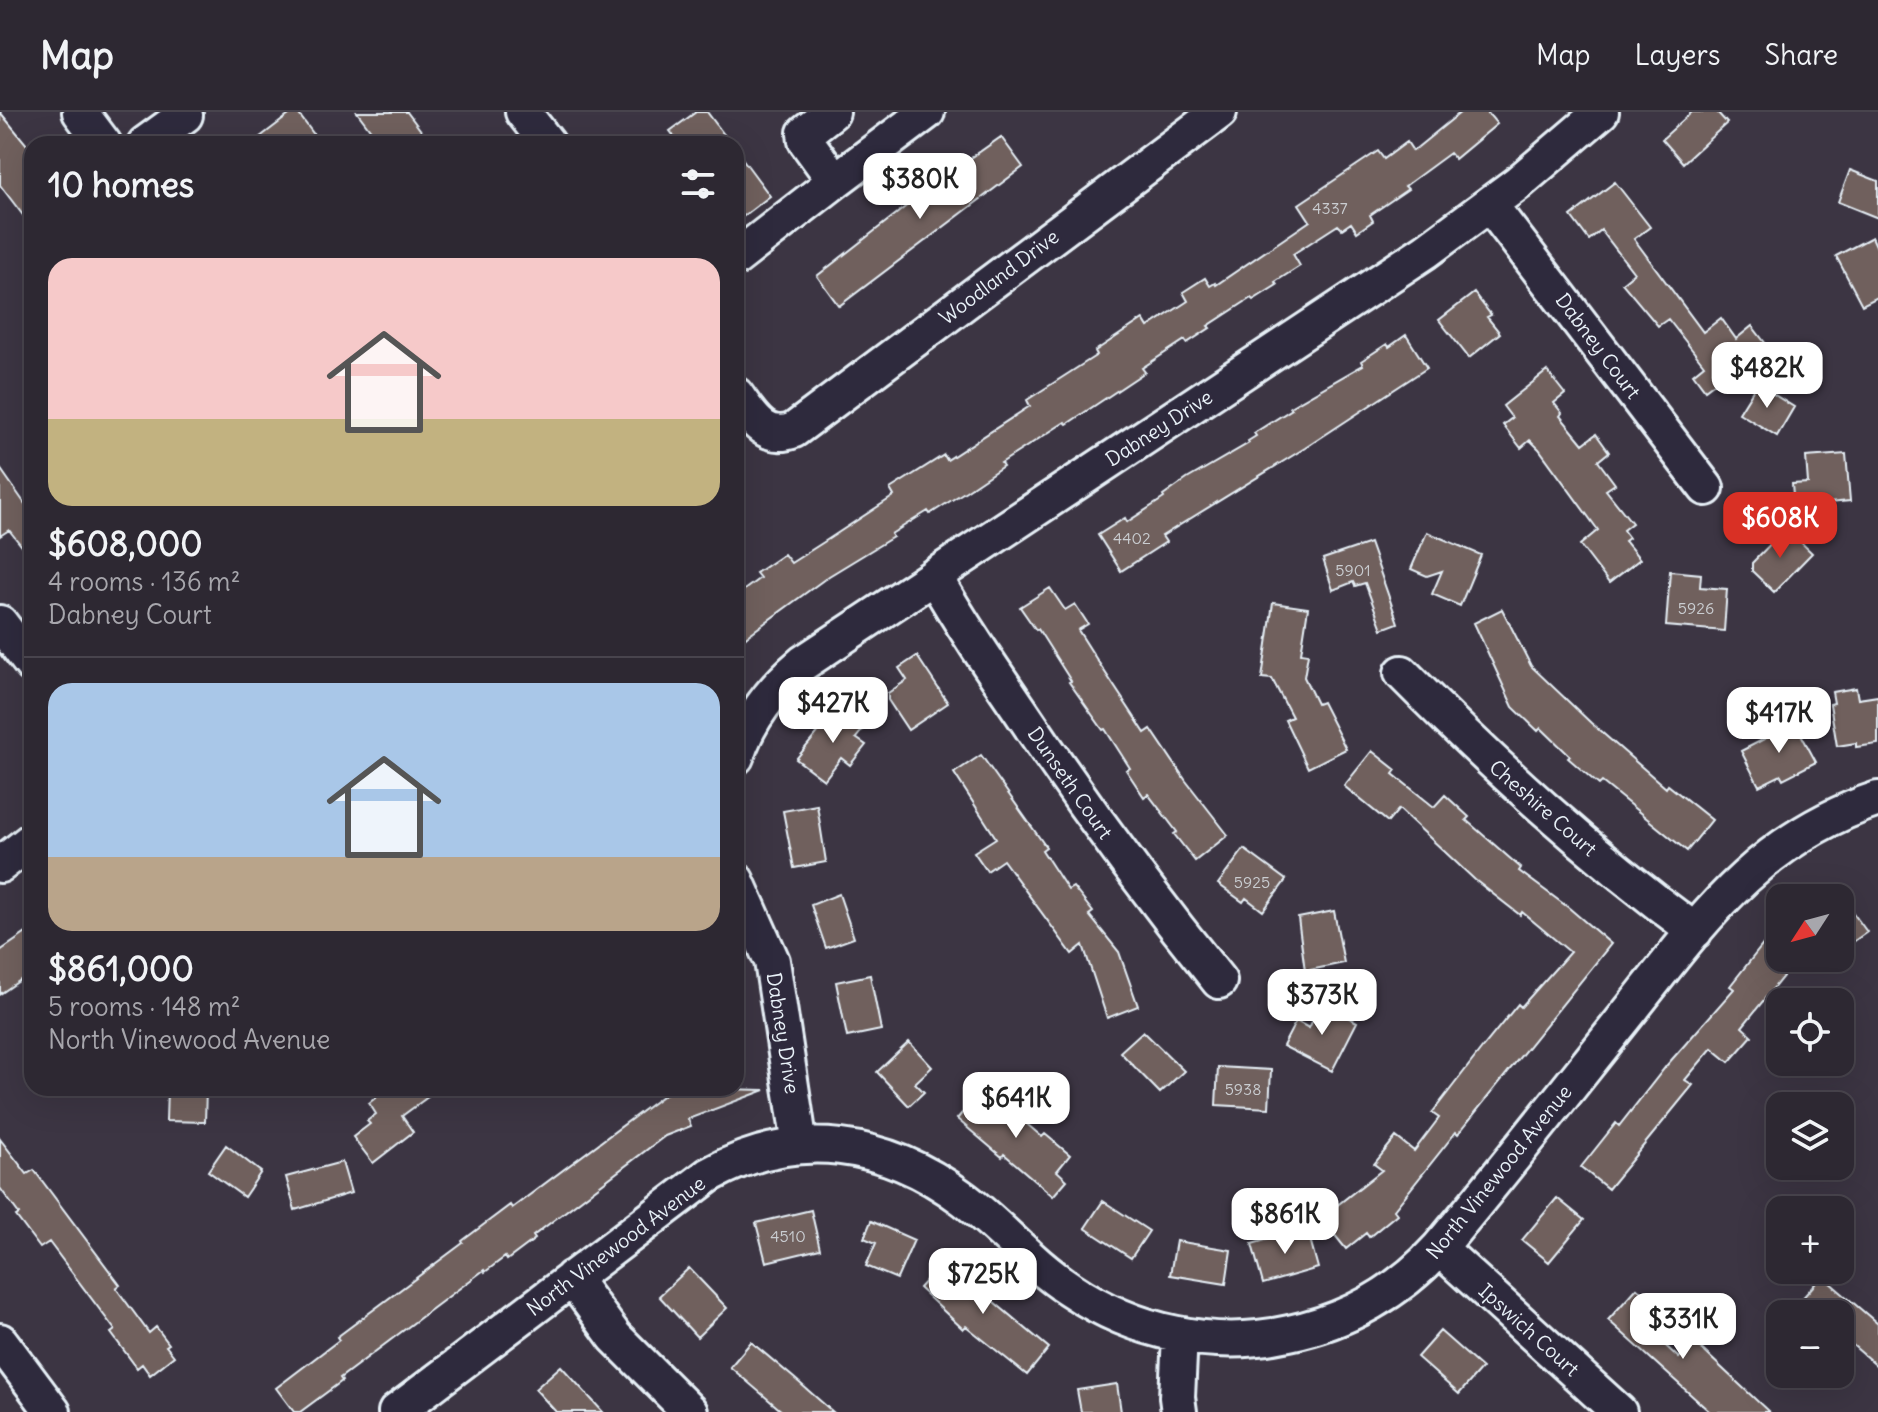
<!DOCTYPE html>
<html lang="en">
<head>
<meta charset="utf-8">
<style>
  :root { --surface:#2d2832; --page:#39343e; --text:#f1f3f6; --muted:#a7a6ac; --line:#48444d; --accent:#d93025 }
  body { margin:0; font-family:Delius,sans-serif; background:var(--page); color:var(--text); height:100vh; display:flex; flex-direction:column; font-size:30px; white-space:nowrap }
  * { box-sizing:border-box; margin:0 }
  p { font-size:26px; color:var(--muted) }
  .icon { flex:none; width:44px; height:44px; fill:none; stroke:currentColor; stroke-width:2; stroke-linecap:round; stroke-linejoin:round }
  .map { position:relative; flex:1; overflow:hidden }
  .panel { position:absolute; left:24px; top:24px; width:720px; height:960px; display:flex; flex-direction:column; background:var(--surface); border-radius:24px; box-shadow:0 8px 32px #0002,0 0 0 2px var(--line) }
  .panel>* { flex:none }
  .needle { width:52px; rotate:234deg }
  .fabs { position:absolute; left:1766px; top:772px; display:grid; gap:16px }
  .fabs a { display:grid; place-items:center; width:88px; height:88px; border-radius:16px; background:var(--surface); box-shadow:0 8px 32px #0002,0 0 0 2px var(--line); font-size:40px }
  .price { position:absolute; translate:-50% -68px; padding:0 18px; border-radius:16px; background:#fff; color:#222; font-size:26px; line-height:52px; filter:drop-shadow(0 2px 4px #0008) }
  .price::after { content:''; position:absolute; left:50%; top:48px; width:24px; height:18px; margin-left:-12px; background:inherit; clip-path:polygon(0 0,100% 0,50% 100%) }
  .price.on { background:var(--accent); color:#fff }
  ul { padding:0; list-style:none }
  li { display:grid; align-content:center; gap:16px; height:424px; padding:0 24px }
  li+li { border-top:2px solid var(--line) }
  li span { display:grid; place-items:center; height:248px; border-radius:24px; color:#555 }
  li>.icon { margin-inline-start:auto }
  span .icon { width:144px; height:144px; fill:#fffc; stroke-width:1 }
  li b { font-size:34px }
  h2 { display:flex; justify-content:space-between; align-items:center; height:96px; padding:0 24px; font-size:34px }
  header { display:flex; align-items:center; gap:48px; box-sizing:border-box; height:112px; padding:0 40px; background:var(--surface); border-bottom:2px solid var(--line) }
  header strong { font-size:38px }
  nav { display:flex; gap:44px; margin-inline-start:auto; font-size:28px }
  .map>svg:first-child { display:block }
  .building { fill:#70605d; stroke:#e8f1f8; stroke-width:2 }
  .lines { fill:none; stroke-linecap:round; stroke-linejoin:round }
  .minor-casing { stroke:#e8f1f8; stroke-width:40 }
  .minor { stroke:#2f2a3d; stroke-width:34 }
  .labels { text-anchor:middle; stroke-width:6; stroke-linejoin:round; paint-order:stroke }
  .number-label { font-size:16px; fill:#cacdd1 }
  .street-label { font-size:20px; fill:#e8f1f8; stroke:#2f2a3d }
</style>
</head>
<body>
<header>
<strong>Map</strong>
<nav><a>Map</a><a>Layers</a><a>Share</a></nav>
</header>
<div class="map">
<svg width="1878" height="1300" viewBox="0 0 1878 1300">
  <rect width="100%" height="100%" fill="#3c3543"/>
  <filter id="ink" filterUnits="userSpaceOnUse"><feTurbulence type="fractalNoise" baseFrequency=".0125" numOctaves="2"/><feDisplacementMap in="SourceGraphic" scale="16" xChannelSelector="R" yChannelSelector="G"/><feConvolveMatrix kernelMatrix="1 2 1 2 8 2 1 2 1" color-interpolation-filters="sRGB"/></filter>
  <g filter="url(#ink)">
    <path class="building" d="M0 0 32 39V115L0 73Z
      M293 0H297L321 32H251Z
      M357 0H407L431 32H381Z
      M696 0H707L731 32H680L670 19Z
      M1461 0H1487L1497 12 1455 47 1450 41 1405 74 1408 77 1370 103 1373 109 1357 120 1351 111 1342 117 1338 113 1293 142 1300 154 1275 170 1277 173 1253 188 1251 186 1208 214 1210 216 1187 231 1185 228 1142 256 1145 260 1067 312 1065 310 1001 351 1003 354 966 379 930 402 928 399 891 422 893 425 829 464 736 532V484L760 466 756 461 784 442 791 451 827 428 894 384 890 377 944 343 947 348 1030 294 1027 288 1097 243 1095 239 1143 207 1148 215 1188 189 1183 180 1205 166 1210 174 1215 171 1216 173 1310 109 1299 92 1378 39 1384 47 1407 30 1413 39Z
      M1692 0H1717L1727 11 1683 51 1662 27Z
      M1001 25 1023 55 839 194 817 164 941 67Z
      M736 38 770 84 736 110Z
      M1850 58 1878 69V106L1838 90Z
      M1615 70 1650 115 1634 127 1703 220 1721 206 1736 227 1752 214 1766 232 1705 278 1693 262 1704 253 1668 207 1658 214 1622 171 1634 161 1601 118 1589 128 1571 104Z
      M1872 125 1878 138V185L1862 193 1836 144Z
      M1474 181 1491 203 1487 205 1500 221 1469 246 1439 208Z
      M1406 223 1427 256 1305 336 1162 424 1166 430 1121 459 1098 423 1125 406 1127 410 1164 386 1163 384 1187 367 1249 331 1248 329 1256 324 1254 321 1292 297 1290 295 1363 253 1361 249 1387 232 1389 235Z
      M1547 259 1565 282 1554 291 1562 301 1560 304 1583 332 1596 322 1609 340 1598 349 1615 372 1606 378 1632 411 1623 418 1629 426 1625 429 1640 447 1609 471 1580 433 1598 418 1539 337 1530 328 1521 336 1503 313 1512 306 1503 294Z
      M1757 272 1794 295 1777 324 1739 301Z
      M1846 342 1850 389 1794 394 1792 372 1808 371 1806 345Z
      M0 356 32 402V447L9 418 0 424Z
      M1786 416 1812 441 1774 480 1752 459V451Z
      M1427 420 1481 443 1460 494 1432 482 1442 459 1427 464 1411 457Z
      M1370 431 1398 511 1382 517 1365 471 1355 474 1353 470 1333 478 1323 447Z
      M1670 459 1701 462 1700 475 1727 477 1724 519 1666 514Z
      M1050 476 1065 498 1075 492 1088 512 1078 518 1097 548 1145 621 1151 617 1186 669 1228 723 1195 749 1174 722 1177 720 1148 682 1144 685 1126 658 1130 656 1105 617 1103 618 1069 570 1071 569 1038 517 1036 518 1020 495Z
      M1273 491 1308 496 1301 541 1308 542 1304 565 1317 592 1322 590 1346 637 1308 656 1285 608 1292 605 1272 567 1262 566Z
      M1502 497 1531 554 1591 611 1666 676 1668 673 1712 708 1687 739 1602 670 1599 673 1568 646 1570 644 1541 616 1538 619 1513 595 1474 511Z
      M917 544 948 591 908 618 888 588V581L907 568 899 556Z
      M1856 576 1858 587 1878 584V632L1856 635V631L1837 634 1830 592 1834 591 1832 580Z
      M838 596 864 616 856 626 866 633 850 653 841 646 824 668 796 647Z
      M1795 611 1816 650 1783 667 1781 663 1759 674 1741 639Z
      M1372 639 1396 658 1393 662 1434 695 1445 683 1469 705 1466 708 1521 756 1519 759 1569 796 1611 832 1458 1022 1456 1020 1394 1098 1397 1102 1369 1125 1366 1121 1346 1137 1321 1106 1382 1058 1374 1052 1396 1025 1414 1039 1439 1006 1432 1001 1483 935 1518 892 1521 895 1570 840 1522 800 1520 803 1475 768 1399 697 1388 710 1344 674Z
      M981 643 1046 735 1042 738 1068 778 1073 775 1093 800 1089 803 1119 840 1138 894 1107 906 1083 833 1072 842 1003 748 987 759 974 740 996 726 954 661Z
      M817 693 826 750 794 756 783 699Z
      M1244 737 1286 768 1263 799 1246 786 1243 790 1218 772Z
      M839 782 854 826 826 836 811 793Z
      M1840 783 1867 820 1840 839Z
      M1334 799 1344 851 1305 859 1298 806Z
      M32 817V860L0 882V839Z
      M1765 830 1780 842V846H1786L1793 852 1742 915 1752 924 1729 950 1712 936 1685 968 1693 973 1608 1077 1581 1055 1616 1011 1619 1014 1667 953 1734 877 1730 874Z
      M870 863 881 918 847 925 836 870Z
      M1321 891 1357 910 1332 959 1283 934 1296 909 1309 916Z
      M1143 919 1184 959 1160 981 1120 940Z
      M909 930 932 955 915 971 924 980 909 994 877 960Z
      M1218 955 1271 958 1269 996 1216 993Z
      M984 975 1042 1025 1045 1022 1070 1043 1057 1059 1067 1068 1053 1084 1004 1042 1002 1045 957 1007Z
      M167 976H206L205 1010 166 1009Z
      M388 976H440L402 1004 413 1020 373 1051 353 1025 370 1012 367 1009 376 1002 369 991Z
      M681 976 765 978 688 1007 691 1014 665 1024 533 1124 535 1127 507 1148 505 1145 485 1160 484 1158 340 1266 342 1269 300 1300H294L276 1276 339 1228 337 1225 463 1131 462 1129 510 1093 512 1096 665 982Z
      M0 1027 27 1062 34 1058 120 1173 116 1176 149 1221 156 1215 169 1232 166 1234 174 1244 150 1263 142 1252 137 1256 111 1221 115 1218 49 1130 40 1136 16 1104 19 1102 0 1076Z
      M226 1033 261 1060 244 1085 208 1059Z
      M342 1050 351 1081 295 1098 286 1065Z
      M1557 1086 1584 1108 1549 1150 1522 1128Z
      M1103 1089 1149 1119 1131 1146 1085 1116Z
      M811 1098 820 1137 766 1150 756 1111Z
      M871 1109 914 1128 897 1167 866 1154 876 1131 864 1126Z
      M1307 1116 1318 1156 1263 1172 1252 1132Z
      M1176 1129 1231 1138 1226 1172 1170 1163Z
      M946 1146 971 1168 969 1169 1049 1236 1027 1263 966 1214 963 1217 919 1176Z
      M689 1156 727 1196 697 1225 659 1184Z
      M1822 1164 1878 1212V1255L1840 1222V1202H1815L1800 1189Z
      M1637 1176 1662 1198 1646 1216 1679 1246 1694 1230 1769 1300H1710L1608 1208Z
      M1440 1219 1482 1256 1459 1282 1417 1245Z
      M751 1230 794 1266 833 1300H783L730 1255Z
      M561 1254 603 1300H556L535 1277Z
      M1117 1272 1121 1300H1081L1077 1278Z"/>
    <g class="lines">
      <defs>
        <path id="minor" d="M80 0 104 32
          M523 0 548 32
          M832 0 805 21 806 29 835 69 927 0
          M145 32 185 3 183 0
          M1490 93 1706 376
          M736 146 835 69
          M736 283C751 304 765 330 794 318L1219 0
          M934 464C960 510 990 554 1020 598 1082 691 1148 781 1219 869
          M0 511 32 553
          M1402 561C1495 655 1588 740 1695 819
          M736 645C749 606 772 577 803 551L1426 139 1518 71 1601 0
          M0 753 32 728
          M736 768 772 849 800 1034
          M1439 1136 1619 1300
          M572 1166 615 1225 690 1300
          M0 1229 53 1300
          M396 1300 709 1063C796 1014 886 1029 964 1087 1001 1115 1031 1152 1070 1177 1134 1220 1213 1238 1289 1221 1347 1209 1399 1180 1439 1136 1500 1063 1559 988 1618 914 1696 817 1753 728 1878 687
          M1179 1300 1177 1285 1180 1223"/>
      </defs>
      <use href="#minor" class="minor-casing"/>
      <use href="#minor" class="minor"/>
    </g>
  </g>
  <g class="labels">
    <g class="number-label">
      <text x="1330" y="102">4337</text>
      <text x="1132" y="432">4402</text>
      <text x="1353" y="464">5901</text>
      <text x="1696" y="502">5926</text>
      <text x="1252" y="776">5925</text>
      <text x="1243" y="983">5938</text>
      <text x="788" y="1130">4510</text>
    </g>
    <g class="street-label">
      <text transform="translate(999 165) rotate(-37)" y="7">Woodland Drive</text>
      <text transform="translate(1598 234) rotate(53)" y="7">Dabney Court</text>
      <text transform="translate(1159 316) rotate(-33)" y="7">Dabney Drive</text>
      <text transform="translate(1070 671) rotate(55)" y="7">Dunseth Court</text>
      <text transform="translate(1543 696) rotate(41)" y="7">Cheshire Court</text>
      <text transform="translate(783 921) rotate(81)" y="7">Dabney Drive</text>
      <text transform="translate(1499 1060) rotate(-51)" y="7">North Vinewood Avenue</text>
      <text transform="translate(616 1134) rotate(-37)" y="7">North Vinewood Avenue</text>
      <text transform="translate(1529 1218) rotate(42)" y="7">Ipswich Court</text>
    </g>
  </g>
</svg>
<div class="fabs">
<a><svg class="needle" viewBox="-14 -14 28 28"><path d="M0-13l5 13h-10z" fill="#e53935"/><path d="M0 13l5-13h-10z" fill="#a7a6ac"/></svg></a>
<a><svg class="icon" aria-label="locate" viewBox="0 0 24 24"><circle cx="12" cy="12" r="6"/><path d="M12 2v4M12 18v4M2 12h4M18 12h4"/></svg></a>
<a><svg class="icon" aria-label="layers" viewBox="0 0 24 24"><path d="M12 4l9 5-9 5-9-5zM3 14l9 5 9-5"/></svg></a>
<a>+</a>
<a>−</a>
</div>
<b class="price" style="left:920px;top:109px">$380K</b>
<b class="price" style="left:1767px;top:298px">$482K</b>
<b class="price on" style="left:1780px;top:448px">$608K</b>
<b class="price" style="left:833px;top:633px">$427K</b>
<b class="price" style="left:1779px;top:643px">$417K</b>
<b class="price" style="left:1322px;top:925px">$373K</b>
<b class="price" style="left:1016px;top:1028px">$641K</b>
<b class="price" style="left:1285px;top:1144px">$861K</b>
<b class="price" style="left:983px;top:1204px">$725K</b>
<b class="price" style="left:1683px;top:1249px">$331K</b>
<section class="panel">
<h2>10 homes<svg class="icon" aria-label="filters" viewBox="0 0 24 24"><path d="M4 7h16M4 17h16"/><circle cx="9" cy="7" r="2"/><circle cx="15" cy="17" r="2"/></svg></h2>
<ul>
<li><span style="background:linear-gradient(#f6c9c9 65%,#c2b280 0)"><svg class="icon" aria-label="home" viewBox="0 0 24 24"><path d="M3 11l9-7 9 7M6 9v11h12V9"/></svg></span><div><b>$608,000</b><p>4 rooms · 136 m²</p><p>Dabney Court</p></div></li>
<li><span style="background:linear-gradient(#a9c7e8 70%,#b9a48a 0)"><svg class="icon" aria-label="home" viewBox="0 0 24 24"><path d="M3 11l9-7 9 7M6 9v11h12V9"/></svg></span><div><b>$861,000</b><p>5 rooms · 148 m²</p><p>North Vinewood Avenue</p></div></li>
</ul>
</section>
</div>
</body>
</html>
